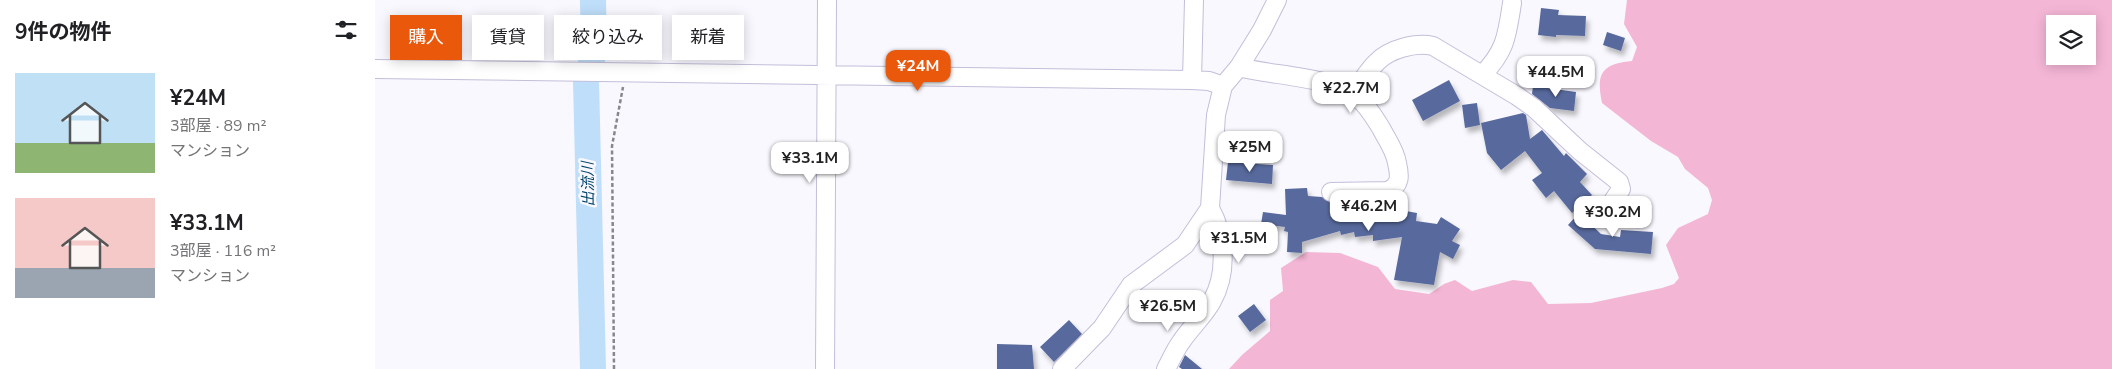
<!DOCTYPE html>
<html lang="ja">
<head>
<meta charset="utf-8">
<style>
  :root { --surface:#fff; --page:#f2f2f2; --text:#202124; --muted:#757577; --accent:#ea580c }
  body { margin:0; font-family:"Nunito Sans","Noto Sans JP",sans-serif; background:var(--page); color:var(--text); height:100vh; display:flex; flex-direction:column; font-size:19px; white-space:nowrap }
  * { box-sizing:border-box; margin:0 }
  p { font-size:16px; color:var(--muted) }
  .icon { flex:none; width:28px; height:28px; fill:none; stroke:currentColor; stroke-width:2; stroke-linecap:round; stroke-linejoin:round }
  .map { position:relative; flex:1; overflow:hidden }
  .panel { display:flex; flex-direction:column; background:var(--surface); width:375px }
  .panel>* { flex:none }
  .guide { position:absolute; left:15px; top:15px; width:475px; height:45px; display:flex; gap:10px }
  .fabs { position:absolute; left:1671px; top:15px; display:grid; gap:10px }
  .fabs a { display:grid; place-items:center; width:50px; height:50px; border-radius:0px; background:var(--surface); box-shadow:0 2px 12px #0003; font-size:25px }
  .price { position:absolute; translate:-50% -42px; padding:0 11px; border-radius:10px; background:#fff; color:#222; font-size:16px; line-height:32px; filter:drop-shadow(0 1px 2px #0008) }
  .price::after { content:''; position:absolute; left:50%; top:30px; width:15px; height:11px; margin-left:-8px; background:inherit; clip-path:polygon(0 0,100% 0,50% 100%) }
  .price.on { background:var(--accent); color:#fff }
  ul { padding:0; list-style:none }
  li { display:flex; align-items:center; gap:15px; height:125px; padding:0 15px }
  li span { display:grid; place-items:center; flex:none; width:140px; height:100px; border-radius:0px; color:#555 }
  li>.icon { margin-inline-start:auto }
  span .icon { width:60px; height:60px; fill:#fffc; stroke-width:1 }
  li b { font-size:21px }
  h2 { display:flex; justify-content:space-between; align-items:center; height:60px; padding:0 15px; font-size:21px }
  .chip { padding:0 18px; border-radius:0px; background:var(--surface); box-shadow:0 2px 12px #0003; font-size:18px; line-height:45px }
  .chip.on { background:var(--accent); color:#fff }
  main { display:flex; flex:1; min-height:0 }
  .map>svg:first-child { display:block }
  .forest { fill:#f4b6d5; fill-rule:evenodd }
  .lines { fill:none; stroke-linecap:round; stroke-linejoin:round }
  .river { stroke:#bfdef9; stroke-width:26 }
  .building { fill:#596a9d; filter:url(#shadow) }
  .street-casing { stroke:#c4beda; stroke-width:20 }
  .path { stroke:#88868e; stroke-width:2.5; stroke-dasharray:4 2.5; stroke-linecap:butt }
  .street { stroke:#fff; stroke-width:18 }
  .labels { text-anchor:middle; stroke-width:5; stroke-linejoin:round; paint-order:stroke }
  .water-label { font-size:15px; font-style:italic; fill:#01436b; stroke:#f9f8fe }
</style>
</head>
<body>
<main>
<section class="panel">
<h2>9件の物件<svg class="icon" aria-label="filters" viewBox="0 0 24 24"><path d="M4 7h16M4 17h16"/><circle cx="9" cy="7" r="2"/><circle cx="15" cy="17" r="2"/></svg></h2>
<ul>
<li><span style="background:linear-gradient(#bfe0f5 70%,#8fb573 0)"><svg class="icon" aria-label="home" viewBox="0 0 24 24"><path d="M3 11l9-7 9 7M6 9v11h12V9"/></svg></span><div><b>¥24M</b><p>3部屋 · 89 m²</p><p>マンション</p></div></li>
<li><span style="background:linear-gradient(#f6c9c9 70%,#9aa5b1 0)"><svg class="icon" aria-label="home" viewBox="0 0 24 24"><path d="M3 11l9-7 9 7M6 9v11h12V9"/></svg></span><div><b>¥33.1M</b><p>3部屋 · 116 m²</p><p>マンション</p></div></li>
</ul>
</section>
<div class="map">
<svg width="1737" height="369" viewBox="0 0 1737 369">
  <defs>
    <filter id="shadow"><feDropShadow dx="3" dy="5" stdDeviation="2.5" flood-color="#0004"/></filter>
  </defs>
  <rect width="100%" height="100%" fill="#f9f8fe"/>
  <path class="forest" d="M1252 0H1737V369H854L867 355 895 331V300L908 291 906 268 931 252 965 253 1003 267 1020 289 1054 294 1069 284 1080 280 1097 291 1138 280 1156 282 1173 304 1216 303 1287 288 1299 284 1304 278 1291 245 1303 228 1333 214 1337 200 1333 188 1310 169 1303 157 1276 141 1227 103C1221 74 1226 64 1257 61L1262 47 1249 24ZM1680 24H1712V56H1680Z"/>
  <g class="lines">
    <path class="river" d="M218 369 211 81 219 52 218 0"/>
  </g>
  <path class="building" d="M1166 8 1184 10 1183 15 1211 16 1210 36 1181 35V37L1163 35Z
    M1232 32 1250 38 1246 51 1228 45Z
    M1156 63 1170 68 1165 81 1151 75Z
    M1074 80 1085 101 1048 121 1037 100Z
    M1158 86 1201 92 1199 111 1175 108 1157 94Z
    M1102 103 1105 125 1090 128 1087 105Z
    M1148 113 1151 115 1155 139 1167 130 1189 156 1191 153 1212 174 1205 182 1217 195 1197 213 1179 191 1171 198 1157 180 1167 173 1150 151 1126 170 1112 153 1106 123Z
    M853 162 898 165 897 184 851 180Z
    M932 188 933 196 947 197 956 203 967 202V207L971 206 974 217 1013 213 1014 201H1027L1025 210 1042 213 1041 221 1062 224 1066 217 1085 229 1077 241 1085 245 1078 259 1065 252 1059 285 1019 280 1027 237 998 241V235L980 237 979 232 966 235 965 231 927 242V253L912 252 913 232 909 231 910 227 886 224 888 212 911 215 910 189Z
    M1204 213 1226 234 1245 237 1246 230 1278 232 1276 254 1220 249 1193 225Z
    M879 304 891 320 875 332 863 316Z
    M694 320 707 334 679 362 665 347Z
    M622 344 657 345 659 369H622Z
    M810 355 827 369H807L804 367Z"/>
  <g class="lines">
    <defs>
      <path id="street" d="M864 67C897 76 957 76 983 98 993 106 999 117 1006 128 1012 140 1020 150 1022 163 1025 176 1026 186 1012 191L956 192
        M0 69 817 80 834 81 848 86
        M1107 75C1131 51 1132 35 1137 3
        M817 80 819 0
        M977 94C986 84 992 71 1002 62 1014 49 1041 42 1058 46L1142 96 1159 108 1205 151 1244 182 1246 189 1232 210
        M450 369 452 0
        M687 369 727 328 756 285 810 245 835 208 841 115 848 86 864 67 887 30 902 0
        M791 369C796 360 800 350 806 342 815 328 829 316 837 301 853 273 850 235 835 208"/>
    </defs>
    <use href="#street" class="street-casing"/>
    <path class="path" d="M239 369 237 146 248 87"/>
    <use href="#street" class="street"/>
  </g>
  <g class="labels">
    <g class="water-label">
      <text transform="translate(213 184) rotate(-91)" y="5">出流川</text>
    </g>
  </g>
</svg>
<div class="fabs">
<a><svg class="icon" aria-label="layers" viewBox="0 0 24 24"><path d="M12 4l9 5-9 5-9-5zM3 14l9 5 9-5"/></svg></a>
</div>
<b class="price on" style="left:543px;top:92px">¥24M</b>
<b class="price" style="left:1181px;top:98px">¥44.5M</b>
<b class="price" style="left:976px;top:114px">¥22.7M</b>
<b class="price" style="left:875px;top:173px">¥25M</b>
<b class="price" style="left:435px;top:184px">¥33.1M</b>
<b class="price" style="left:994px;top:232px">¥46.2M</b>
<b class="price" style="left:1238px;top:238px">¥30.2M</b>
<b class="price" style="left:864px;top:264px">¥31.5M</b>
<b class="price" style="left:793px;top:332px">¥26.5M</b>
<div class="guide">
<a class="chip on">購入</a>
<a class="chip">賃貸</a>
<a class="chip">絞り込み</a>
<a class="chip">新着</a>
</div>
</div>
</main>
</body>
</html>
